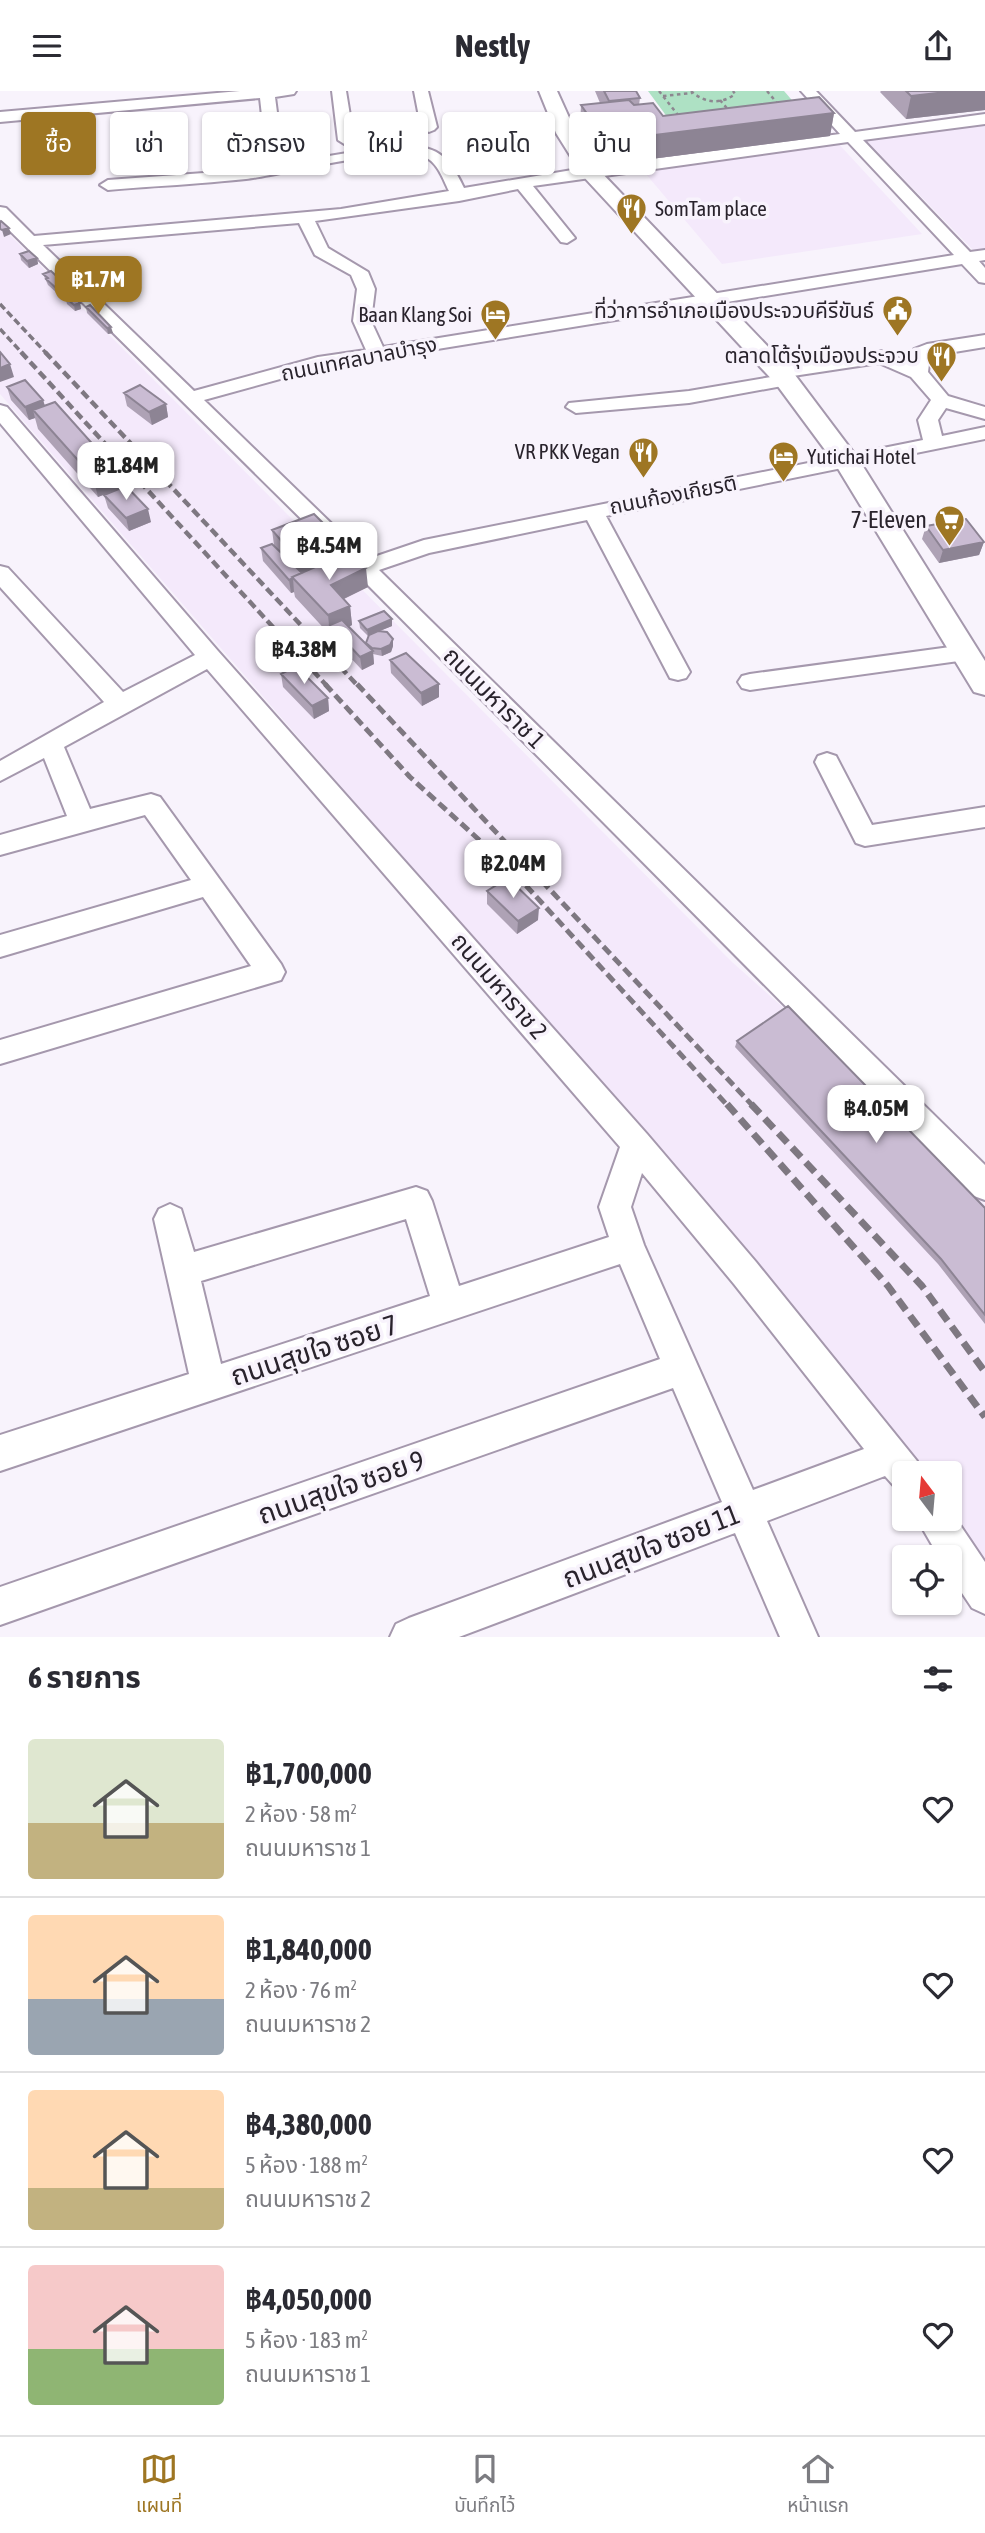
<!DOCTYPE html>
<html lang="th">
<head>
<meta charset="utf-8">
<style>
  :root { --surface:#fff; --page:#f7f7f7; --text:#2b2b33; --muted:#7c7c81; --line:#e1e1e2; --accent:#9e7623 }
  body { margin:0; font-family:"Asap Condensed","Noto Sans Thai",sans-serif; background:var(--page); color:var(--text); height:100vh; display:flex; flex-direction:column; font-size:26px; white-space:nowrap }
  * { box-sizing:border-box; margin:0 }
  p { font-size:23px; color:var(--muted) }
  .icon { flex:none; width:38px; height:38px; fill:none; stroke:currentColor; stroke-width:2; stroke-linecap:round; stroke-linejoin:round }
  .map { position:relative; height:1546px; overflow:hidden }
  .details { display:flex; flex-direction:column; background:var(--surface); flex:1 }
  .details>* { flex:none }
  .guide { position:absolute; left:21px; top:21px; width:943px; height:63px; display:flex; gap:14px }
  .needle { width:46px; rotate:344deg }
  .tools { position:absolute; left:892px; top:1370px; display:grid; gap:14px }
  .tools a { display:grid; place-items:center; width:70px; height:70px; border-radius:7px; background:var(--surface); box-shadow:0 2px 5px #0004; font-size:35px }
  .price { position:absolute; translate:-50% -60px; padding:0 16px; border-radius:14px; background:#fff; color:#222; font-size:23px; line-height:46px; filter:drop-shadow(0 2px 4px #0008) }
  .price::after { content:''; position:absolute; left:50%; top:42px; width:21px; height:16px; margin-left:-10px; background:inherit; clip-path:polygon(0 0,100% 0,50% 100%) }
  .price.current { background:var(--accent); color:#fff }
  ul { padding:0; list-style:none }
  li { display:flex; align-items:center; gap:21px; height:175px; padding:0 28px }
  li+li { border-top:2px solid var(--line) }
  li span { display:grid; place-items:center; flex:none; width:196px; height:140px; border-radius:7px; color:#555 }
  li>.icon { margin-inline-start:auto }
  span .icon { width:84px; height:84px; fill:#fffc; stroke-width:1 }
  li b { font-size:30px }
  h2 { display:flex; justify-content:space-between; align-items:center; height:84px; padding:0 28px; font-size:30px }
  .pill { padding:0 24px; border-radius:7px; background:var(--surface); box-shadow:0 2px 5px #0004; font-size:24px; line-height:63px }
  .pill.current { background:var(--accent); color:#fff }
  header { display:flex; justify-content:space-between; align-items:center; height:91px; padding:0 28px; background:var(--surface); font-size:32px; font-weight:700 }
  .menu { display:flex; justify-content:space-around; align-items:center; height:98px; border-top:2px solid var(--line); background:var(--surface); font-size:19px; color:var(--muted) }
  .menu a { display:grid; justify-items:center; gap:4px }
  .menu .current { color:var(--accent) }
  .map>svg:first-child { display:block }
  .built { fill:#f4e9fb }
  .green { fill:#aee1c4 }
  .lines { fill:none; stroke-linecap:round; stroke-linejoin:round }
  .minor-casing { stroke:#a598ad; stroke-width:4 }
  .major-casing { stroke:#a598ad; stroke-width:4 }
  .path { stroke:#8d8790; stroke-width:2.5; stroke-dasharray:3.5 3.5; stroke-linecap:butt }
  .minor { fill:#fff; fill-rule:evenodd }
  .major { fill:#fff; fill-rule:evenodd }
  .rail-far3 { stroke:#7e7881; stroke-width:3.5; stroke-dasharray:7 3.5; stroke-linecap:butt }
  .rail-far2 { stroke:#7e7881; stroke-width:4.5; stroke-dasharray:9 4.5; stroke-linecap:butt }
  .rail-far1 { stroke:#7e7881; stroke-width:5; stroke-dasharray:10 5; stroke-linecap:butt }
  .rail { stroke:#7e7881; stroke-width:7; stroke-dasharray:13 7; stroke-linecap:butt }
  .wall { fill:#aea2b5 }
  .shaded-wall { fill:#8d8494 }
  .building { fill:#cabcd3; stroke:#8d8494; stroke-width:2 }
  .labels { text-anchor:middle; stroke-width:7; stroke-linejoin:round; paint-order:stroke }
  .far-poi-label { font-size:21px; fill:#29232c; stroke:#f8f3fc; text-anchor:end }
  .far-street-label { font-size:21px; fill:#29232c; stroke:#f8f3fc }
  .poi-label { font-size:24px; fill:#29232c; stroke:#f8f3fc; text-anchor:end }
  .street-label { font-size:24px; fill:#29232c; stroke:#f8f3fc }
  .near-street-label { font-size:28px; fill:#29232c; stroke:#f8f3fc }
</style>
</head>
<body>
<header><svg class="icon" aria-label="menu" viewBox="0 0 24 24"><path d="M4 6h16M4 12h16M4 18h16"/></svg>Nestly<svg class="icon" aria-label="share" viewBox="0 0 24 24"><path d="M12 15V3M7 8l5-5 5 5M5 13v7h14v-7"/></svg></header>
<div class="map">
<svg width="985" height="1546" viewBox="0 0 985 1546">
  <rect width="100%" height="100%" fill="#f8f3fc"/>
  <path class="built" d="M985 32V158L974 160 864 47Z
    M835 49 922 143 722 173 640 76Z
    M0 134 732 871 830 958 985 1114V1471L950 1422V1382H922L632 1030 0 303Z"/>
  <path class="green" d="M648 0H784L804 23 676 38Z"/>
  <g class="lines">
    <defs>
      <path id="minor" d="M240 0H296L294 3 275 6 282 60 280 63H268L266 60 260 7 0 31V21Z
        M332 0H346L354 49 351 52 346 54 338 49Z
        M414 0H428L437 36 434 39 429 41 421 36Z
        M801 0H816L855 41 985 23V33L863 49 970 161 985 159V169L979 170 985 177V192L979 191 962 173 320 277 204 309 368 468 424 449 923 349 918 329 931 309 911 286 879 272 793 285 796 289 793 293 689 312 576 322 566 316 569 312 689 300 771 286 769 282 771 278 778 276 881 260 910 272 912 262 914 258 927 253 985 244V256L930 265 928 281 948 305 985 316V328L946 317 938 329 942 345 985 336V348L606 425 690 581 686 587 678 589 670 587 587 429 429 462 379 479 985 1074V1109L974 1105 356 482 0 130V116L6 117 34 145 341 118 449 100C443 88 438 72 425 66 398 53 282 84 246 88 200 93 154 95 108 99L100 94 108 89 245 79 389 55C431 53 446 58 464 97L590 76 840 43ZM848 51 954 164 383 256 371 230 375 198 368 181 328 157 315 130 459 110 518 98 561 151 567 152 575 147 533 95ZM299 132 315 164 351 184 357 198 353 230 366 259 318 266 194 300 43 154Z
        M0 314 7 316 218 560 647 1043 756 1171 917 1370 922 1382H905V1400L893 1394 885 1385 767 1430 818 1546H780L735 1442 459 1546H390L396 1533 409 1527 722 1411 673 1297 0 1534V1496L660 1268 620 1173 0 1380V1344L189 1283 154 1128 159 1118 170 1113 181 1118 194 1161 416 1096 427 1100 432 1110 459 1195 609 1146 599 1116 620 1056 207 578 64 656 90 718 151 703 160 706 281 873 285 881 281 889 0 973V949L251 875 203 806 0 866V844L191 789 145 724 0 764V744L67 725 44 667 0 690V670L104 611 0 496V475L8 477 123 601 195 564 0 332ZM642 1082 734 1193 864 1358 753 1399 644 1154 631 1116ZM406 1128 430 1205 221 1273 201 1190Z
        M965 554 973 556 977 562 973 568 750 599 742 597 738 591 742 585 750 583Z
        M827 662 836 665 872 734 985 716V736L865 755 856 752 815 671 818 665Z
        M950 1419 985 1471V1523L972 1517 950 1484V1466H939L917 1428H950Z"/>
      <path id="major" d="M539 0H557L576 42 598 78 795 284 859 369 985 570V604L974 601 834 371 777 294 583 85 556 42Z"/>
    </defs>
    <use href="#minor" class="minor-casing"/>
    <use href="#major" class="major-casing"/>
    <path class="path" d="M659 0 678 24
      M691 0C704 12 721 14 735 3L733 0
      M767 0 777 12 775 14
      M663 5 692 2
      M720 9 730 21"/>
    <use href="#minor" class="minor"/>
    <use href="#major" class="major"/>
    <path class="rail-far3" d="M0 213 47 263
      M0 238 23 263"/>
    <path class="rail-far2" d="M21 261 327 595
      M45 261 358 595"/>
    <path class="rail-far1" d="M325 593 410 686 509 776 728 1015
      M357 593 753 1015"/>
    <path class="rail" d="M727 1013 888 1195 985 1326
      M751 1013 922 1195 985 1281"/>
  </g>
  <path class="wall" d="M595 0H636L640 7 639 14 663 25 834 22 830 45 604 74 580 37 581 14 600 12Z
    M881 0H985V19L906 28 880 1Z
    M20 163 37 167 38 173 29 177 21 169Z
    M43 183 73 200 74 207 80 212 81 218 75 220 67 213 66 209 62 206 61 202 58 203 48 194Z
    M86 216 113 242 108 243 87 222Z
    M7 296 43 309 45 315 115 378 120 397 151 431 129 440 108 417 104 404 116 399 98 406 38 338 35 327 29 329 11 309Z
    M124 302 166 313 168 326 152 334 127 315Z
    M926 435 984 451 979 464 939 472 922 448Z
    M272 439 339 465 368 496 344 508 350 515 352 534 349 536 367 554 368 545 360 537 359 530 392 528V535L379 540 393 548V555L391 561 382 565 373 563 374 573 362 579 332 547 331 543 330 544 295 506 294 501 291 502 263 470 261 457 274 454Z
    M390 569 439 593V606L422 615 391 582Z
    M281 583 328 607 329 620 314 628 283 596Z
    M487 800 538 829 517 843 487 813Z
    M737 950 985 1117V1233L938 1173 735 956Z"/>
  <path class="shaded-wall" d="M955 0H985V19L906 28 911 5Z
    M834 22 830 45 604 74 606 50Z
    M9 137 11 143 4 146 2 139Z
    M37 167 38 173 29 177 27 170Z
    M66 194 68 200 61 199V202L58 203 56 197Z
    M73 200 74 207H66L65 203Z
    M80 212 81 218 75 220 74 214Z
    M111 236 113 242 108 243 107 237Z
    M10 273 14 286 0 291V277Z
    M43 309 47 322 33 319 35 327 29 329 25 316Z
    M166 313 168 326 152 334 149 321Z
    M115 378 120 397 98 406 93 386Z
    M148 418 151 431 129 440 126 427Z
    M338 447 340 467 297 484 295 465Z
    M289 451 291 471 287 473 284 453Z
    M984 451 979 464 939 472 943 459Z
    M366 477 368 496 333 513 331 494Z
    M293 487 294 501 291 502 289 489Z
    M350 515 352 534 337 541 330 534 331 543 330 544 328 524Z
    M392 528V535L368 545 367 539Z
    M393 548V555L391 561 382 565 381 558Z
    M373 560 374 573 362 579 360 566Z
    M439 593V606L422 615 421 602Z
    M328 607 329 620 314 628 312 615Z
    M539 817 538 829 517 843 518 830Z"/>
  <path class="building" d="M604 0H636L640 7 609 10Z
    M906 0H955L911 5Z
    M819 6 834 22 606 50 581 14 629 9 634 14 653 12 663 25Z
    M1 130 9 137 2 139 0 138V131Z
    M29 160 37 167 27 170 20 163Z
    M51 180 66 194 56 197 46 188 48 187 43 183Z
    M69 197 73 200 65 203 61 199Z
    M71 204 80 212 74 214 65 206Z
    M90 214 111 236 107 237 86 216Z
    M0 261 10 273 0 277Z
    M25 289 43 309 25 316 7 296Z
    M140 294 166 313 149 321 124 302Z
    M55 311 115 378 93 386 33 319Z
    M126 395 148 418 126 427 104 404Z
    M314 423 338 447 295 465 289 458 294 456 289 451 284 453 272 439Z
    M966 428 984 451 943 459 926 435Z
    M272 453 302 482 292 486 293 487 289 489 261 457Z
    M350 461 366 477 331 494 350 515 328 524 292 486Z
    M384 520 392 528 367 539 359 530Z
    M342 529 373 560 360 566 330 534Z
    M378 540 387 541 393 548 390 554 381 558 372 557 366 552 369 544Z
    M406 562 439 593 421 602 390 569Z
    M296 575 328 607 312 615 281 583Z
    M508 787 539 817 518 830 487 800Z
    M788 915 985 1117V1224L941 1168 737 950Z"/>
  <defs>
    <symbol id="restaurant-pin" viewBox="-11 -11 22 30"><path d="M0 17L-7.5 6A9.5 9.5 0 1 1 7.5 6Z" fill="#9e7623" stroke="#f8f3fc"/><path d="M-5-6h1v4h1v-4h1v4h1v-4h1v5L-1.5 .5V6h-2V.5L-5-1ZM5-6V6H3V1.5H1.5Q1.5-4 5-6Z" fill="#fff"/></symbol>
    <symbol id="civic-pin" viewBox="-11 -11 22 30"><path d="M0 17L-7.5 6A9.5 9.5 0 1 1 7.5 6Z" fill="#9e7623" stroke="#f8f3fc"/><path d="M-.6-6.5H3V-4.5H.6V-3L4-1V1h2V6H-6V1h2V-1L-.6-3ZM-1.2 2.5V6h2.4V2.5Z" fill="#fff"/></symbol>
    <symbol id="hotel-pin" viewBox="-11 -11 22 30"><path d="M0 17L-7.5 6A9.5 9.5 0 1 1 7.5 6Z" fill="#9e7623" stroke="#f8f3fc"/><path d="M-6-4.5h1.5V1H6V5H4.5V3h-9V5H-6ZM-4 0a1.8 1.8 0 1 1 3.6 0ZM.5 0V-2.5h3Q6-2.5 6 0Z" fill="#fff"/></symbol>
    <symbol id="supermarket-pin" viewBox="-11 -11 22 30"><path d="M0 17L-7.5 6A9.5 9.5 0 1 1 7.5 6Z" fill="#9e7623" stroke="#f8f3fc"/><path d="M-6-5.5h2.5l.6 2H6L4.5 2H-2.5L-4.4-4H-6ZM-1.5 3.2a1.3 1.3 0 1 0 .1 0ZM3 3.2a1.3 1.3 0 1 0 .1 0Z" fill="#fff"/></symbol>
  </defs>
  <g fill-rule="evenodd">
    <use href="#restaurant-pin" x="614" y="100" width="35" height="47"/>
    <use href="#civic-pin" x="880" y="202" width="35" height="47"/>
    <use href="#hotel-pin" x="478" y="206" width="35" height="47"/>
    <use href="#restaurant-pin" x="924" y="248" width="35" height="47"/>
    <use href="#restaurant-pin" x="626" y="344" width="35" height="47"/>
    <use href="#hotel-pin" x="766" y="348" width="35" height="47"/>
    <use href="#supermarket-pin" x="932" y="412" width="35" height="47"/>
  </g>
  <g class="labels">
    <g class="far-poi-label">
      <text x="655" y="125" text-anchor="start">SomTam place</text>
      <text x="874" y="227">ที่ว่าการอำเภอเมืองประจวบคีรีขันธ์</text>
      <text x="472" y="231">Baan Klang Soi</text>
      <text x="919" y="272">ตลาดโต้รุ่งเมืองประจวบ</text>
      <text x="620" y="368">VR PKK Vegan</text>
      <text x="807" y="373" text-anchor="start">Yutichai Hotel</text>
    </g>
    <g class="far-street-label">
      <text transform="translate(359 268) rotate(-11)" y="7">ถนนเทศลบาลบำรุง</text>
      <text transform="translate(673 404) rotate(-11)" y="7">ถนนก้องเกียรติ</text>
    </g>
    <g class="poi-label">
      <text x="927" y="437">7-Eleven</text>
    </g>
    <g class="street-label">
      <text transform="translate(494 607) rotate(45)" y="8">ถนนมหาราช 1</text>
      <text transform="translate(499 895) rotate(49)" y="8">ถนนมหาราช 2</text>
    </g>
    <g class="near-street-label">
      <text transform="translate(314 1259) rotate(-18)" y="10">ถนนสุขใจ ซอย 7</text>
      <text transform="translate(341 1396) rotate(-19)" y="10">ถนนสุขใจ ซอย 9</text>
      <text transform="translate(651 1455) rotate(-21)" y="10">ถนนสุขใจ ซอย 11</text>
    </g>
  </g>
</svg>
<div class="tools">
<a><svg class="needle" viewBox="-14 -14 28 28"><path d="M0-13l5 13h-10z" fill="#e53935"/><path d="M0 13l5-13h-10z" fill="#7c7c81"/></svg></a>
<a><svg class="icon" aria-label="locate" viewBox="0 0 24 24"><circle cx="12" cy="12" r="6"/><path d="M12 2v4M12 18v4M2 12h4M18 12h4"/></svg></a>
</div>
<b class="price current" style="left:98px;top:225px">฿1.7M</b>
<b class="price" style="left:126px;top:411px">฿1.84M</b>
<b class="price" style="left:329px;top:491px">฿4.54M</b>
<b class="price" style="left:304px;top:595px">฿4.38M</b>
<b class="price" style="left:513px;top:809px">฿2.04M</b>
<b class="price" style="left:876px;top:1054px">฿4.05M</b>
<div class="guide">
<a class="pill current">ซื้อ</a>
<a class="pill">เช่า</a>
<a class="pill">ตัวกรอง</a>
<a class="pill">ใหม่</a>
<a class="pill">คอนโด</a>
<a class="pill">บ้าน</a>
</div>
</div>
<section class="details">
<h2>6 รายการ<svg class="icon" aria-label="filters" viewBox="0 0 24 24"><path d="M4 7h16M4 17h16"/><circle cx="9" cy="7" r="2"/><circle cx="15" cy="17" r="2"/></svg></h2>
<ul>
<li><span style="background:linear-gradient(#dfe7d0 60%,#c2b280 0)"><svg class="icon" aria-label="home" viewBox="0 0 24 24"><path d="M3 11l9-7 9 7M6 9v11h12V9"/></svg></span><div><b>฿1,700,000</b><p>2 ห้อง · 58 m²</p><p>ถนนมหาราช 1</p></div><svg class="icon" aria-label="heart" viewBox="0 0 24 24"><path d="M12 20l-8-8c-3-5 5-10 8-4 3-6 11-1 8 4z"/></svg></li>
<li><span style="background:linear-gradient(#ffd9b3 60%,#9aa5b1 0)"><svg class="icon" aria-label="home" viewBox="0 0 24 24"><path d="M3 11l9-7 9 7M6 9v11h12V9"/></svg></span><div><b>฿1,840,000</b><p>2 ห้อง · 76 m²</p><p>ถนนมหาราช 2</p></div><svg class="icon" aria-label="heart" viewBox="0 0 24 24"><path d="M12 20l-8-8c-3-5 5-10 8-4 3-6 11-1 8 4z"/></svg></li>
<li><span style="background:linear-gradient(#ffd9b3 70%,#c2b280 0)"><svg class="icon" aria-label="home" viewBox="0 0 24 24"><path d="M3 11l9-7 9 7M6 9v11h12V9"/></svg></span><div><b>฿4,380,000</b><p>5 ห้อง · 188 m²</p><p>ถนนมหาราช 2</p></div><svg class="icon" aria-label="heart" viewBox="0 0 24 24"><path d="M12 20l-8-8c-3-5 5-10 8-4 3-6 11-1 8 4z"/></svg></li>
<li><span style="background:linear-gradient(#f6c9c9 60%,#8fb573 0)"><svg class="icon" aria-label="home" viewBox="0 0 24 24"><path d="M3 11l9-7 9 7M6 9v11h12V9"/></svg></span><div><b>฿4,050,000</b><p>5 ห้อง · 183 m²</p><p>ถนนมหาราช 1</p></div><svg class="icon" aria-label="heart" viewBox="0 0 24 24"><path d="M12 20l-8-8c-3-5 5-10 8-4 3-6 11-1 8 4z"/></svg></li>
</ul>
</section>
<nav class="menu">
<a class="current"><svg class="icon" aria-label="map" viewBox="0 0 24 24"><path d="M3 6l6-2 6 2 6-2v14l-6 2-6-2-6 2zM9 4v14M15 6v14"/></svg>แผนที่</a>
<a><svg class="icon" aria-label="saved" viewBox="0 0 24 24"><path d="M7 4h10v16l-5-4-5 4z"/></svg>บันทึกไว้</a>
<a><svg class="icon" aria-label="home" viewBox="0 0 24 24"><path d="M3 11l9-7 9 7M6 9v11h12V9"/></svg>หน้าแรก</a>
</nav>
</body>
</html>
